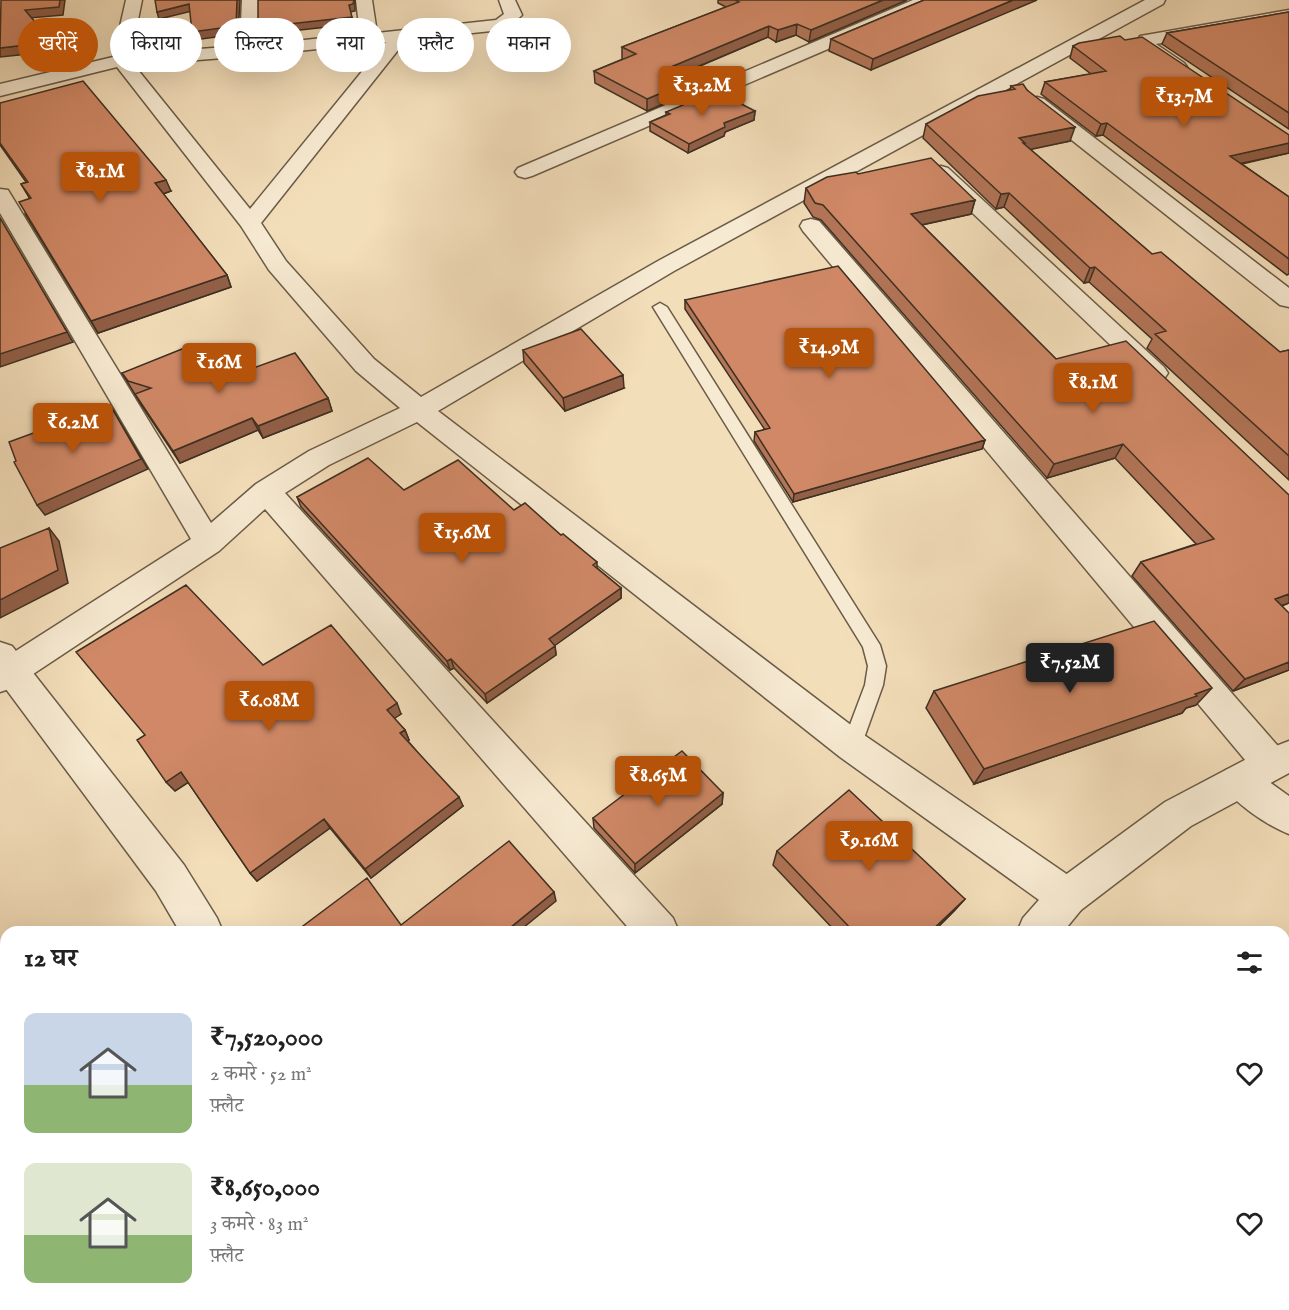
<!DOCTYPE html>
<html lang="hi">
<head>
<meta charset="utf-8">
<style>
  :root { --surface:#fff; --page:#f6f6f6; --text:#222; --muted:#767676; --accent:#b45309 }
  body { margin:0; font-family:"IM FELL English","Noto Serif Devanagari",serif; background:var(--page); color:var(--text); height:100vh; display:flex; flex-direction:column; font-size:22px; white-space:nowrap }
  * { box-sizing:border-box; margin:0 }
  p { font-size:20px; color:var(--muted) }
  .icon { flex:none; width:33px; height:33px; fill:none; stroke:currentColor; stroke-width:2; stroke-linecap:round; stroke-linejoin:round }
  .map { position:relative; flex:1; overflow:hidden }
  .sheet { position:absolute; left:0px; top:926px; width:1290px; height:386px; display:flex; flex-direction:column; background:var(--surface); border-radius:18px 18px 0 0; box-shadow:0 6px 24px #0002 }
  .sheet>* { flex:none }
  .hud { position:absolute; left:18px; top:18px; width:600px; height:54px; display:flex; gap:12px }
  .price { position:absolute; translate:-50% -51px; padding:0 14px; border-radius:6px; background:var(--accent); color:#fff; font-size:20px; line-height:39px; filter:drop-shadow(0 2px 3px #0008) }
  .price::after { content:''; position:absolute; left:50%; top:36px; width:18px; height:14px; margin-left:-9px; background:inherit; clip-path:polygon(0 0,100% 0,50% 100%) }
  .price.active { background:#222; color:#fff }
  ul { padding:0; list-style:none }
  li { display:flex; align-items:center; gap:18px; height:150px; padding:0 24px }
  li span { display:grid; place-items:center; flex:none; width:168px; height:120px; border-radius:12px; color:#555 }
  li>.icon { margin-inline-start:auto }
  span .icon { width:72px; height:72px; fill:#fffc; stroke-width:1 }
  li b { font-size:26px }
  h2 { display:flex; justify-content:space-between; align-items:center; height:72px; padding:0 24px; font-size:26px }
  .pill { padding:0 21px; border-radius:27px; background:var(--surface); box-shadow:0 6px 24px #0002; font-size:21px; line-height:54px }
  .pill.active { background:var(--accent); color:#fff }
  .map>svg:first-child { display:block }
  .lines { fill:none; stroke-linecap:round; stroke-linejoin:round }
  .service-casing { stroke:#6b5b47; stroke-width:3 }
  .minor-casing { stroke:#6b5b47; stroke-width:3 }
  .tertiary-casing { stroke:#6b5b47; stroke-width:3 }
  .service { fill:#f7ead2; fill-rule:evenodd }
  .minor { fill:#f7ead2; fill-rule:evenodd }
  .tertiary { fill:#f7ead2; fill-rule:evenodd }
  .wall { fill:#b37558; stroke:#3e2f21; stroke-width:1.5 }
  .shaded-wall { fill:#925f47; stroke:#3e2f21; stroke-width:1.5 }
  .building { fill:#d08866; stroke:#3e2f21; stroke-width:1.5 }
</style>
</head>
<body>
<div class="map">
<svg width="1289" height="1310" viewBox="0 0 1289 1310">
  <rect width="100%" height="100%" fill="#f3deba"/>
  <filter id="stains"><feTurbulence type="fractalNoise" baseFrequency=".00333" numOctaves="4"/><feColorMatrix values="0 0 0 0 .2 0 0 0 0 .09 0 0 0 0 .02 0 0 0 .5 -.17"/></filter>
  <radialGradient id="worn" r=".72"><stop offset=".6" stop-color="#630" stop-opacity="0"/><stop offset="1" stop-color="#630" stop-opacity=".3"/></radialGradient>
  <g class="lines">
    <defs>
      <path id="service" d="M660 303 667 307 880 645 886 666 883 685 859 752 852 754 845 752 842 746 865 685 868 666 863 647 653 307Z"/>
      <path id="minor" d="M126 0H142L131 54 240 46 242 0H258V45L360 34 356 0H372L377 33 496 20 504 14 499 0H515L522 15 507 29 501 30 406 40 261 223 286 261 374 359 421 397 658 261 1145 0H1165L1163 4 674 271 438 411 864 735 1081 884 1087 897 1081 910 1067 916 1053 910 840 757 417 422 329 465 285 493 673 918 679 932H632L265 509 219 551 12 688 0 692V661L191 539 0 213V189L8 190 11 195 211 523 256 484 309 451 400 408 356 371 269 270 241 226 117 67 0 96V84L113 57ZM386 42 250 209 134 65 249 56Z
        M913 0H935L933 4 532 176 525 178 518 176 515 172 518 168Z
        M1289 10V20L1156 44 1184 63 1187 67 1184 71H1172L1136 44 1140 36 1146 35Z
        M1037 97 1044 99 1289 288V307L1280 305 1030 107 1027 103 1030 99Z
        M941 166 948 168 1164 367 1168 373 1164 379 1155 381 1146 379 934 176 931 172 934 168Z
        M811 219 819 221 1284 753 1289 764 1284 775 1271 780 1261 776 1289 796V834C1268 826 1230 801 1221 781L1226 770 1239 765 1256 773 803 231 800 226 803 221Z
        M1284 1107 1289 1109V1155L1284 1153Z
        M968 1305H1020L1022 1310H970Z"/>
      <path id="tertiary" d="M0 642 12 646 184 865 217 918 223 932H180L156 891 0 681Z
        M1289 741V773L1191 826 1081 910 1063 932H1017L1023 918 1053 884 1165 802 1258 753Z
        M407 1305H458L460 1310H409Z
        M712 1305H764L762 1310H710Z"/>
    </defs>
    <use href="#service" class="service-casing"/>
    <use href="#minor" class="minor-casing"/>
    <use href="#tertiary" class="tertiary-casing"/>
    <use href="#service" class="service"/>
    <use href="#minor" class="minor"/>
    <use href="#tertiary" class="tertiary"/>
  </g>
  <path class="wall" d="M718 0H907L809 42 796 35 776 42 768 37 686 72 697 78 696 90 647 111 595 83 594 71 623 59H622V47L726 7 718 3Z
    M924 0 871 70 829 51 831 39Z
    M1289 12V129L1162 44 1167 33Z
    M1073 46 1289 153 1242 164 1289 197V274L1287 275 1103 135 1096 136 1041 94 1045 82 1091 74 1070 58Z
    M1011 86 1027 90 1070 141 1030 149 1152 254 1280 352 1289 350V480L1147 348 1152 339 1089 282 1084 283 1004 207 996 209 923 138 926 124 1010 90Z
    M0 103 171 191 163 194 227 275 231 287 98 333 25 214 30 199 21 184 26 182 0 145Z
    M755 111 754 120 725 132 724 136 688 153 650 131V122L666 115V112Z
    M858 174 975 200 971 214 922 225 1056 359 1289 495V603L1282 606 1289 670 1233 691 1132 576 1141 562 1196 544 1115 458 1047 478 821 220 813 217 804 203 806 188Z
    M685 300 985 440 982 449 793 502 754 441 755 432 765 430 685 309Z
    M523 350 624 388 565 411 524 363Z
    M205 364 328 398 332 411 263 438 258 430 180 463 142 406 122 373Z
    M404 490 514 510 597 562V568L621 588V598L555 645 556 655 487 703 454 668 450 670 301 507 297 497Z
    M263 665 401 714 394 718 405 730 409 740 408 741 463 806 371 878 330 828 257 881 250 873 188 782 175 791Z
    M934 691 1196 705 1186 708 1182 713 974 784 926 708Z
    M723 793 722 804 635 873 594 828 593 818Z
    M777 851 965 899 954 911 933 932H836L773 865Z
    M1289 950V960L1284 957Z
    M1181 1305H1284L1289 1310H1178Z"/>
  <path class="shaded-wall" d="M60 0H65L63 15 29 18 25 10Z
    M237 0H240L238 34 194 40 192 32Z
    M354 0H355V11L350 12 349 5Z
    M883 0H907L809 42 811 30Z
    M1013 0H1037L871 70 873 59Z
    M189 4 192 11 159 19 157 12Z
    M352 17 354 24 264 34 263 30 260 31 258 24Z
    M797 24 796 35 776 42 778 30Z
    M769 26 768 37 673 77V66Z
    M52 42 56 51 0 57V48Z
    M697 78 696 90 647 111V99Z
    M755 111 754 120 725 132 724 136 688 153 689 144 724 123Z
    M1107 123 1103 135 1096 136 1101 124Z
    M1075 127 1070 141 1023 151 1019 138Z
    M1289 143V153L1224 167 1230 156Z
    M166 180 171 191 160 195 155 183Z
    M1009 193 1004 207 996 209 1001 194Z
    M975 200 971 214 907 228 911 214Z
    M2 222 73 342 0 367V354Z
    M1095 267 1089 282 1084 283 1090 268Z
    M227 275 231 287 98 333 91 321Z
    M623 375 624 388 565 411 563 398Z
    M328 398 332 411 263 438 258 426Z
    M110 405 148 469 45 515 37 505Z
    M252 418 258 430 180 463 173 451Z
    M985 440 982 449 793 502 794 494Z
    M1123 444 1115 458 1047 478 1054 464Z
    M49 528 59 541 68 583 0 618V600Z
    M621 588V598L550 649 549 639Z
    M1289 594V603L1263 612 1275 599Z
    M555 646 556 655 487 703 485 694Z
    M451 659 454 668 450 670 447 661Z
    M1289 662V670L1233 691 1245 679Z
    M1212 688 1196 705 1186 708 1182 713 974 784 984 769Z
    M397 703 401 714 392 720 387 710Z
    M405 730 409 740 405 743 400 733Z
    M181 772 189 782 175 791 166 782Z
    M723 793 722 804 635 873V864Z
    M459 797 463 806 371 878 365 869Z
    M324 819 330 828 257 881 250 873Z
    M554 892 556 901 518 932H505Z
    M965 899 954 911 933 932H930Z"/>
  <path class="building" d="M1 0H60L59 7 25 10 52 42 0 48Z
    M155 0H237L236 26 192 32 189 4 157 12Z
    M258 0H354L353 4 349 5 352 17 262 27V23L258 24Z
    M735 0H883L811 30 797 24 778 30 769 26 673 66 697 78 647 99 594 71 636 54 622 47 739 2Z
    M924 0H1013L873 59 831 39Z
    M1289 12V113L1167 33Z
    M1120 36 1125 40 1142 37 1289 135V143L1230 156 1289 197V259L1107 123 1101 124 1045 82 1106 71 1073 46 1079 43Z
    M83 81 166 180 155 183 227 275 91 321 19 202 31 198 21 184 28 182 0 143V103Z
    M1023 84 1027 90 1075 127 1019 138 1025 143H1023L1152 254 1161 252 1280 352 1289 350V456L1155 334 1166 331 1095 267 1090 268 1009 193 1001 194 926 124 978 96 1015 89 1011 86Z
    M716 91 755 111 724 123 725 127 689 144 650 122 670 114 666 112Z
    M931 158 975 200 911 214 1056 359 1126 341 1289 495V594L1275 599 1289 613V662L1245 679 1141 562 1214 539 1123 444 1054 464 823 205 815 203 806 188 827 177 856 172 858 174Z
    M0 218 67 332 0 354Z
    M838 266 985 440 794 494 755 432 770 428 685 300Z
    M581 329 623 375 563 398 523 350Z
    M192 345 205 364 242 372 295 353 328 398 258 426 252 418 173 451 135 394 151 388 128 381 122 373Z
    M110 405 141 459 37 505 14 462 16 461 9 442Z
    M368 458 404 490 458 460 514 510 525 503 561 535 563 534 597 562 593 565 621 588 549 639 555 646 485 694 451 659 447 661 297 497Z
    M49 528 58 570 0 600V548Z
    M186 585 263 665 331 625 397 703 387 710 405 730 400 733 459 797 365 869 324 819 250 873 181 772 166 782 137 740 145 735 76 652Z
    M1154 621 1212 688 1195 694 1197 696 984 769 934 691Z
    M682 751 723 793 635 864 593 818Z
    M849 790 965 899 930 932H854L777 851Z
    M509 841 554 892 505 932H295L367 878 401 925Z
    M1284 1203 1289 1207V1310H1194L1198 1305H1284Z
    M454 1305H572L567 1310H456Z"/>
  <rect width="100%" height="100%" filter="url(#stains)"/>
  <rect width="100%" height="100%" fill="url(#worn)"/>
</svg>
<b class="price" style="left:702px;top:117px">₹13.2M</b>
<b class="price" style="left:1184px;top:128px">₹13.7M</b>
<b class="price" style="left:100px;top:203px">₹8.1M</b>
<b class="price" style="left:829px;top:379px">₹14.9M</b>
<b class="price" style="left:219px;top:394px">₹16M</b>
<b class="price" style="left:1093px;top:414px">₹8.1M</b>
<b class="price" style="left:73px;top:454px">₹6.2M</b>
<b class="price" style="left:462px;top:564px">₹15.6M</b>
<b class="price active" style="left:1070px;top:694px">₹7.52M</b>
<b class="price" style="left:269px;top:732px">₹6.08M</b>
<b class="price" style="left:658px;top:807px">₹8.65M</b>
<b class="price" style="left:869px;top:872px">₹9.16M</b>
<div class="hud">
<a class="pill active">खरीदें</a>
<a class="pill">किराया</a>
<a class="pill">फ़िल्टर</a>
<a class="pill">नया</a>
<a class="pill">फ़्लैट</a>
<a class="pill">मकान</a>
</div>
<section class="sheet">
<h2>12 घर<svg class="icon" aria-label="filters" viewBox="0 0 24 24"><path d="M4 7h16M4 17h16"/><circle cx="9" cy="7" r="2"/><circle cx="15" cy="17" r="2"/></svg></h2>
<ul>
<li><span style="background:linear-gradient(#c9d6e8 60%,#8fb573 0)"><svg class="icon" aria-label="home" viewBox="0 0 24 24"><path d="M3 11l9-7 9 7M6 9v11h12V9"/></svg></span><div><b>₹7,520,000</b><p>2 कमरे · 52 m²</p><p>फ़्लैट</p></div><svg class="icon" aria-label="heart" viewBox="0 0 24 24"><path d="M12 20l-8-8c-3-5 5-10 8-4 3-6 11-1 8 4z"/></svg></li>
<li><span style="background:linear-gradient(#dfe7d0 60%,#8fb573 0)"><svg class="icon" aria-label="home" viewBox="0 0 24 24"><path d="M3 11l9-7 9 7M6 9v11h12V9"/></svg></span><div><b>₹8,650,000</b><p>3 कमरे · 83 m²</p><p>फ़्लैट</p></div><svg class="icon" aria-label="heart" viewBox="0 0 24 24"><path d="M12 20l-8-8c-3-5 5-10 8-4 3-6 11-1 8 4z"/></svg></li>
</ul>
</section>
</div>
</body>
</html>
